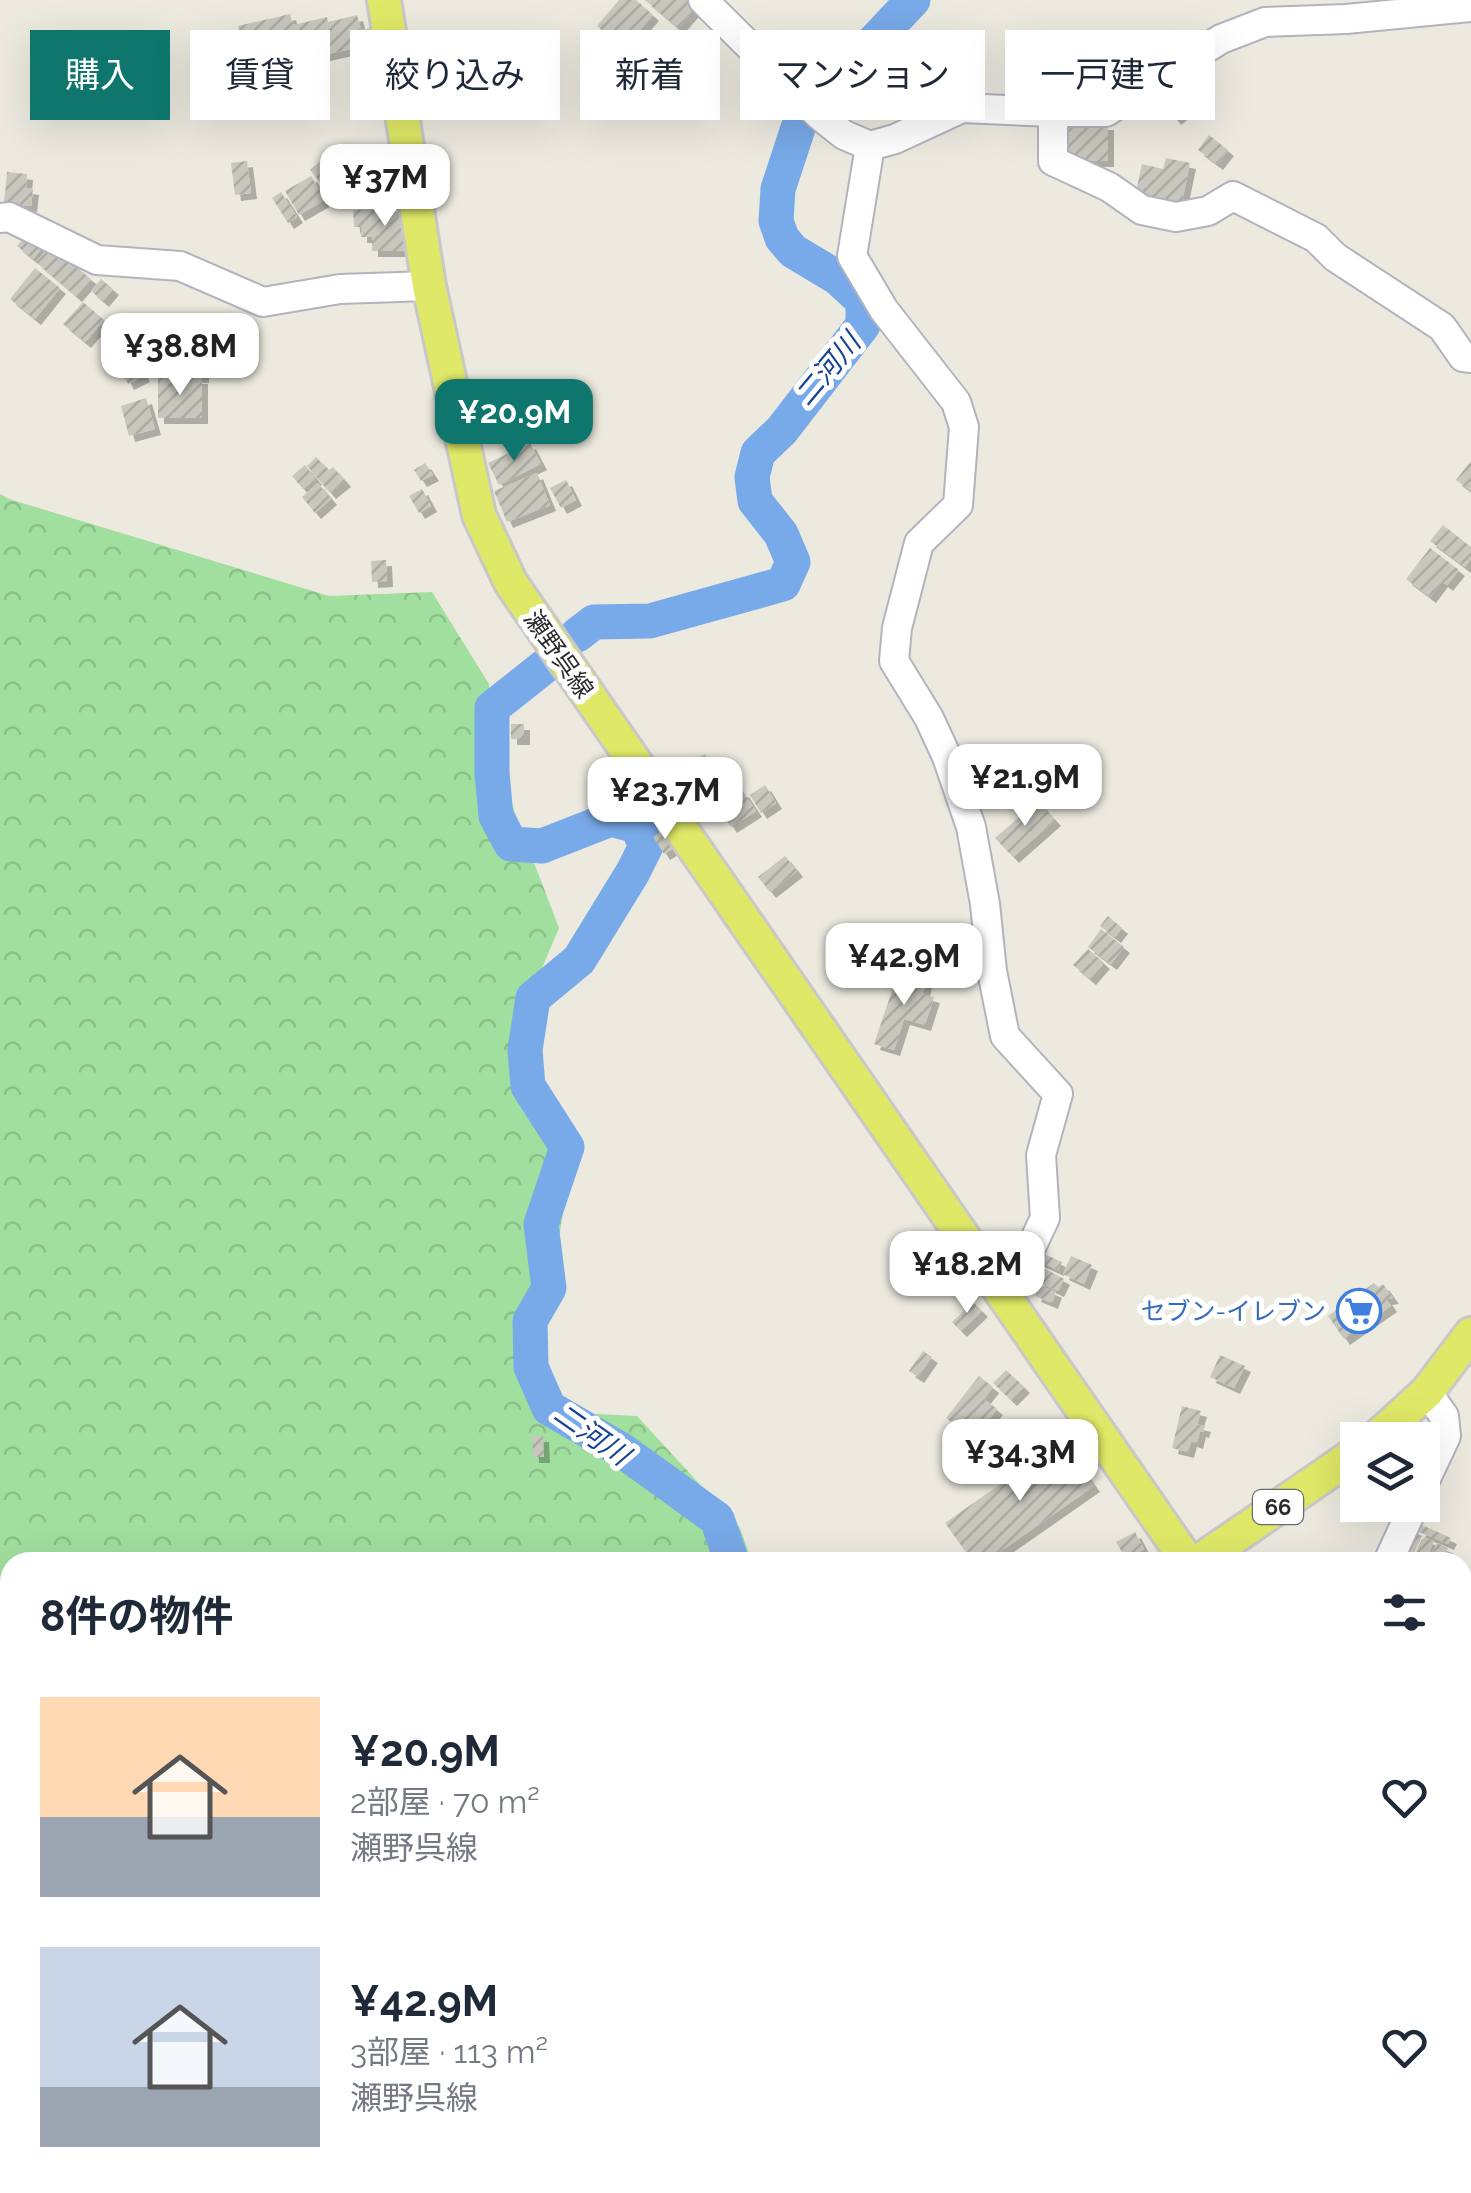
<!DOCTYPE html>
<html lang="ja">
<head>
<meta charset="utf-8">
<style>
  :root { --surface:#fff; --page:#f6f6f7; --text:#1f2937; --muted:#747a83; --accent:#0f766e }
  body { margin:0; font-family:Raleway,"Noto Sans JP",sans-serif; background:var(--page); color:var(--text); height:100vh; display:flex; flex-direction:column; font-size:38px; white-space:nowrap }
  * { box-sizing:border-box; margin:0 }
  p { font-size:32px; color:var(--muted) }
  .icon { flex:none; width:55px; height:55px; fill:none; stroke:currentColor; stroke-width:2; stroke-linecap:round; stroke-linejoin:round }
  .map { position:relative; flex:1; overflow:hidden }
  .side { position:absolute; left:0px; top:1552px; width:1472px; height:642px; display:flex; flex-direction:column; background:var(--surface); border-radius:30px 30px 0 0; box-shadow:0 10px 40px #0002 }
  .side>* { flex:none }
  .top-card { position:absolute; left:30px; top:30px; width:1412px; height:90px; display:flex; gap:20px }
  .tools { position:absolute; left:1340px; top:1422px; display:grid; gap:20px }
  .tools a { display:grid; place-items:center; width:100px; height:100px; border-radius:0px; background:var(--surface); box-shadow:0 10px 40px #0002; font-size:50px }
  .price { position:absolute; translate:-50% -85px; padding:0 22px; border-radius:20px; background:#fff; color:#222; font-size:32px; line-height:65px; filter:drop-shadow(0 2px 5px #0008) }
  .price::after { content:''; position:absolute; left:50%; top:60px; width:30px; height:22px; margin-left:-15px; background:inherit; clip-path:polygon(0 0,100% 0,50% 100%) }
  .price.active { background:var(--accent); color:#fff }
  ul { padding:0; list-style:none }
  li { display:flex; align-items:center; gap:30px; height:250px; padding:0 40px }
  li span { display:grid; place-items:center; flex:none; width:280px; height:200px; border-radius:0px; color:#555 }
  li>.icon { margin-inline-start:auto }
  span .icon { width:120px; height:120px; fill:#fffc; stroke-width:1 }
  li b { font-size:42px }
  h2 { display:flex; justify-content:space-between; align-items:center; height:120px; padding:0 40px; font-size:42px }
  .pill { padding:0 35px; border-radius:0px; background:var(--surface); box-shadow:0 10px 40px #0002; font-size:35px; line-height:90px }
  .pill.active { background:var(--accent); color:#fff }
  .map>svg:first-child { display:block }
  .forest { fill:url(#forest-crowns) }
  .lines { fill:none; stroke-linecap:round; stroke-linejoin:round }
  .stream { stroke:#78a9e8; stroke-width:6 }
  .river { stroke:#78a9e8; stroke-width:35 }
  .building { fill:url(#building-hatch); filter:url(#shadow) }
  .minor-casing { stroke:#b4b2be; stroke-width:32 }
  .major-casing { stroke:#c8c8c8; stroke-width:38 }
  .path { stroke:#c8c8c8; stroke-width:4; stroke-dasharray:8 5; stroke-linecap:butt }
  .minor { stroke:#fff; stroke-width:28 }
  .major { stroke:#e0e967; stroke-width:32 }
  .labels { text-anchor:middle; stroke-width:10; stroke-linejoin:round; paint-order:stroke }
  .shield { fill:#fff; stroke:#6b6b6b; stroke-width:2.5 }
  .shield-label { font-size:22px; font-weight:bold; fill:#2b2b2b }
  .street-label { font-size:25px; fill:#2b2b2b; stroke:#fff }
  .shop-label { font-size:25px; fill:#366cbe; stroke:#fff; text-anchor:end }
  .water-label { font-size:28px; font-style:italic; fill:#154395; stroke:#fff }
</style>
</head>
<body>
<div class="map">
<svg width="1471" height="2193" viewBox="0 0 1471 2193">
  <defs>
    <pattern id="forest-crowns" width="20" height="18" patternUnits="userSpaceOnUse" patternTransform="scale(2.5)"><rect width="20" height="18" fill="#a1df9e"/><path d="M2 6a3 3 0 1 1 6 0M12 15a3 3 0 1 1 6 0" fill="none" stroke="#8bc088"/></pattern>
    <pattern id="building-hatch" width="6" height="6" patternUnits="userSpaceOnUse" patternTransform="scale(2.5)"><rect width="6" height="6" fill="#c8c7bd"/><path d="M-1 1l2-2M0 6l6-6M5 7l2-2" fill="none" stroke="#acaba3"/></pattern>
    <filter id="shadow"><feDropShadow dx="6" dy="6" stdDeviation="0" flood-color="#0004"/></filter>
  </defs>
  <rect width="100%" height="100%" fill="#eceadf"/>
  <path class="forest" d="M0 494 9 499 329 596 432 592 489 684 491 750 559 928 517 1027 574 1145 550 1293 531 1340 558 1412 637 1416 740 1528 752 1562H10V2185H180L166 2193H0Z
    M417 2185H555V2193H409Z"/>
  <g class="lines">
    <path class="stream" d="M1252 2185 1254 2193
      M1367 2185 1380 2193"/>
    <path class="river" d="M577 635 594 622 650 621 783 584 793 562 781 534 755 501 752 477 758 453 782 430 863 325V301L838 278 793 251 782 238 776 221 778 189 801 119 913 0
      M545 666 492 708V773L496 816 511 844 542 846 611 819 637 826 646 846 633 872 579 960 533 998 525 1050 528 1086 567 1147 541 1224 549 1288 530 1321 531 1367 549 1408 623 1451 717 1519 732 1562"/>
  </g>
  <path class="building" d="M619 0H636L653 15 624 48 614 40 609 46 598 37 603 31 597 26Z
    M645 0H695L699 4 678 28Z
    M290 14 293 25 327 17 328 22 357 15 361 30 374 27 378 43 248 72 238 26Z
    M523 36 528 55 502 62 497 43Z
    M493 44 499 65 468 74 462 54Z
    M901 44 927 64 907 88 882 67Z
    M505 65 511 82 469 95 463 78Z
    M520 67 532 73 526 84 514 78Z
    M878 71 904 91 897 100 871 80Z
    M1179 83 1195 104 1175 119 1159 98Z
    M1064 124H1108V161H1064Z
    M1209 135 1228 150 1217 164 1198 150Z
    M1166 158 1190 163 1180 211 1134 201 1142 164 1163 169Z
    M247 161 251 193 235 195 231 163Z
    M321 161 334 177 323 186 310 170Z
    M7 172 27 174 26 188 33 189 31 206 4 203Z
    M311 176 325 200 299 215 285 191Z
    M338 177 349 190 336 201 325 188Z
    M281 192 297 217 288 223 272 198Z
    M391 209V212H401V216H411L412 251H372V237H361V227H354L353 210Z
    M28 233 44 246 33 259 17 246Z
    M47 249 60 260 63 256 91 279 76 296 36 262Z
    M35 268 60 288 35 319 10 299Z
    M101 279 113 289 103 301 91 291Z
    M83 302 104 320 85 342 63 324Z
    M170 349H203V377L159 376V358H170Z
    M138 365 144 376 128 384 122 372Z
    M158 378H202V418H158Z
    M146 398 155 429 129 436 121 406Z
    M530 443 541 464 499 485 488 463Z
    M316 457 329 470 333 467 345 481 330 493 307 466Z
    M1471 461V491L1456 480Z
    M425 463 433 475 421 481 414 470Z
    M305 465 316 479 303 489 292 476Z
    M537 473 550 505 507 522 494 491Z
    M566 480 576 500 561 508 550 488Z
    M318 483 331 499 315 513 302 497Z
    M422 489 431 506 419 513 409 496Z
    M1443 525 1471 547V559L1465 567 1430 541Z
    M1430 548 1459 570 1447 585 1442 581 1430 597 1406 579Z
    M386 560 387 581 372 582 371 561Z
    M511 724H524V739H511Z
    M705 754 709 762 693 773 688 765Z
    M714 761 729 784 712 794 697 772Z
    M765 785 776 803 761 813 750 795Z
    M743 791 756 811 731 827 720 811 734 803 731 799Z
    M1038 801 1055 820 1013 857 995 838Z
    M665 829 677 846 664 854 653 837Z
    M785 856 797 871 770 892 758 877Z
    M1108 916 1122 928 1115 937 1100 926Z
    M1101 929 1124 947 1111 964 1088 947Z
    M1088 949 1104 963 1090 979 1073 965Z
    M899 970 927 979 923 994 934 997 925 1025 904 1019 894 1050 874 1044Z
    M1040 1252 1062 1262 1058 1270 1036 1260Z
    M1071 1256 1092 1265 1084 1284 1063 1274Z
    M1044 1268 1064 1279 1058 1291 1038 1282Z
    M1374 1283 1378 1287 1383 1284 1393 1298 1386 1299 1391 1306 1344 1339 1328 1316Z
    M1040 1285 1056 1292 1052 1303 1035 1296Z
    M973 1302 982 1311 961 1331 952 1322Z
    M923 1351 932 1357 918 1377 909 1371Z
    M1220 1355 1245 1366 1234 1388 1210 1377Z
    M1006 1370 1024 1387 1011 1400 993 1383Z
    M979 1376 993 1387 984 1399 997 1409 973 1439 946 1418Z
    M1182 1406 1201 1411 1197 1424 1205 1426 1203 1432 1200 1431 1197 1443 1191 1441 1188 1452 1172 1448Z
    M532 1436H543L544 1457H533Z
    M1062 1441 1094 1486 985 1562H973L945 1523Z
    M1422 1525 1451 1538 1448 1544 1419 1532Z
    M1135 1532 1144 1549 1126 1559 1116 1542Z
    M1416 1533 1422 1536 1411 1560 1405 1558Z
    M1424 1537 1434 1541 1425 1562H1413Z
    M1437 1543 1448 1548 1442 1562H1428Z"/>
  <g class="lines">
    <defs>
      <path id="minor" d="M703 0 820 116 844 135 870 146 895 139 962 108 1053 112H1106L1221 39 1265 22 1346 19 1471 7
        M1053 112V161L1109 187 1142 210 1176 217 1208 211 1233 196 1316 238 1335 257 1442 327 1463 357 1471 358
        M870 146 852 256 884 310 956 402 964 427 958 505 919 543 897 628 894 661 929 718 947 757 971 827 985 904 992 971 1005 1036 1058 1094 1041 1155 1045 1218 1007 1298
        M0 218 9 217 97 260 180 266 263 302 340 289 429 286
        M1422 1487 1446 1436 1444 1416 1427 1392
        M1388 1562 1414 1505
        M1462 1868H1471"/>
      <path id="major" d="M384 0 429 286 479 515 511 583 1188 1562
        M1374 1440 1427 1392 1471 1334
        M1198 1562 1358 1452
        M1462 2162 1471 2172
        M231 2193 240 2185"/>
    </defs>
    <use href="#minor" class="minor-casing"/>
    <use href="#major" class="major-casing"/>
    <path class="path" d="M1318 2185 1319 2193"/>
    <use href="#minor" class="minor"/>
    <use href="#major" class="major"/>
  </g>
  <defs>
    <symbol id="supermarket-ring" viewBox="-11 -11 22 22"><circle r="9.5" fill="#fff" stroke="#3f7fe0" stroke-width="1.5"/><path d="M-6-5.5h2.5l.6 2H6L4.5 2H-2.5L-4.4-4H-6ZM-1.5 3.2a1.3 1.3 0 1 0 .1 0ZM3 3.2a1.3 1.3 0 1 0 .1 0Z" fill="#3f7fe0"/></symbol>
  </defs>
  <g fill-rule="evenodd">
    <use href="#supermarket-ring" x="1334" y="1286" width="50" height="50"/>
  </g>
  <g class="labels">
    <rect class="shield" x="1253" y="1490" width="50" height="34" rx="8"/>
    <g class="shield-label">
      <text x="1278" y="1515">66</text>
    </g>
    <g class="street-label">
      <text transform="translate(559 654) rotate(55)" y="9">瀬野呉線</text>
    </g>
    <g class="shop-label">
      <text x="1326" y="1320">セブン-イレブン</text>
    </g>
    <g class="water-label">
      <text transform="translate(827 369) rotate(-50)" y="10">二河川</text>
      <text transform="translate(592 1434) rotate(35)" y="10">二河川</text>
    </g>
  </g>
</svg>
<div class="tools">
<a><svg class="icon" aria-label="layers" viewBox="0 0 24 24"><path d="M12 4l9 5-9 5-9-5zM3 14l9 5 9-5"/></svg></a>
</div>
<b class="price" style="left:385px;top:229px">¥37M</b>
<b class="price" style="left:180px;top:398px">¥38.8M</b>
<b class="price active" style="left:514px;top:464px">¥20.9M</b>
<b class="price" style="left:1025px;top:829px">¥21.9M</b>
<b class="price" style="left:665px;top:842px">¥23.7M</b>
<b class="price" style="left:904px;top:1008px">¥42.9M</b>
<b class="price" style="left:967px;top:1316px">¥18.2M</b>
<b class="price" style="left:1020px;top:1504px">¥34.3M</b>
<div class="top-card">
<a class="pill active">購入</a>
<a class="pill">賃貸</a>
<a class="pill">絞り込み</a>
<a class="pill">新着</a>
<a class="pill">マンション</a>
<a class="pill">一戸建て</a>
</div>
<section class="side">
<h2>8件の物件<svg class="icon" aria-label="filters" viewBox="0 0 24 24"><path d="M4 7h16M4 17h16"/><circle cx="9" cy="7" r="2"/><circle cx="15" cy="17" r="2"/></svg></h2>
<ul>
<li><span style="background:linear-gradient(#ffd9b3 60%,#9aa5b1 0)"><svg class="icon" aria-label="home" viewBox="0 0 24 24"><path d="M3 11l9-7 9 7M6 9v11h12V9"/></svg></span><div><b>¥20.9M</b><p>2部屋 · 70 m²</p><p>瀬野呉線</p></div><svg class="icon" aria-label="heart" viewBox="0 0 24 24"><path d="M12 20l-8-8c-3-5 5-10 8-4 3-6 11-1 8 4z"/></svg></li>
<li><span style="background:linear-gradient(#c9d6e8 70%,#9aa5b1 0)"><svg class="icon" aria-label="home" viewBox="0 0 24 24"><path d="M3 11l9-7 9 7M6 9v11h12V9"/></svg></span><div><b>¥42.9M</b><p>3部屋 · 113 m²</p><p>瀬野呉線</p></div><svg class="icon" aria-label="heart" viewBox="0 0 24 24"><path d="M12 20l-8-8c-3-5 5-10 8-4 3-6 11-1 8 4z"/></svg></li>
</ul>
</section>
</div>
</body>
</html>
